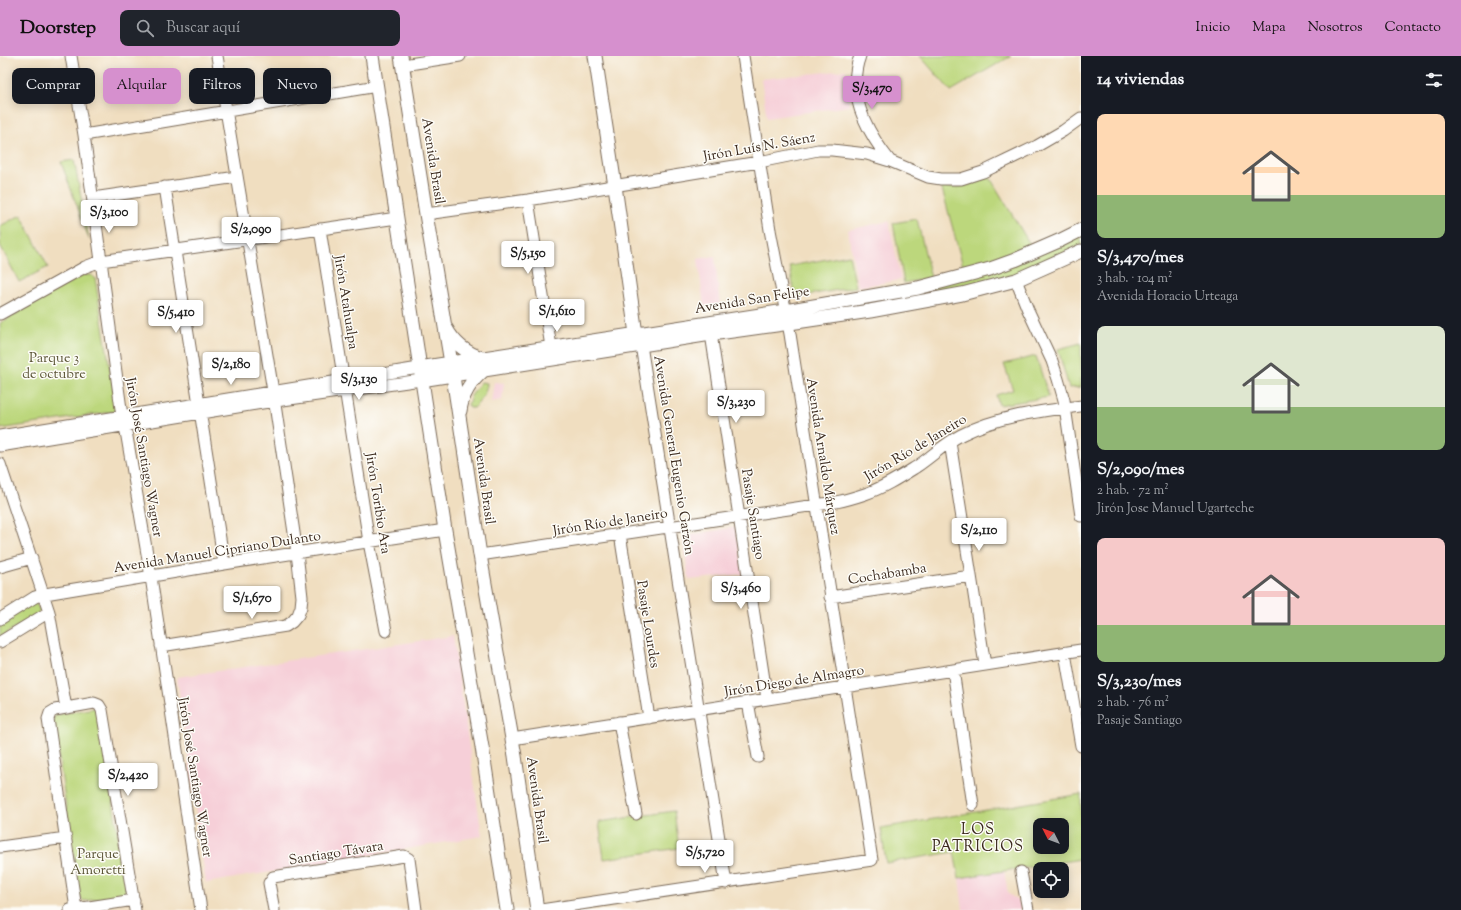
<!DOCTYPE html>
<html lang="es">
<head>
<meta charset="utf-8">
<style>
  :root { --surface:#171b24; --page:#20242c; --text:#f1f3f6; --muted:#9ea1a6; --accent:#d690ce }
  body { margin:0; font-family:"Sorts Mill Goudy",serif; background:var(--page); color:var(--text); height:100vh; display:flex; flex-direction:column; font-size:15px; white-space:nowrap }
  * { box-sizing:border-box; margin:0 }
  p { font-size:13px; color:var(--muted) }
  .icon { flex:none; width:22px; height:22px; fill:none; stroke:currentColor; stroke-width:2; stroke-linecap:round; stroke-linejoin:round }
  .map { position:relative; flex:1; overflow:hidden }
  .details { display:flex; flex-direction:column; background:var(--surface); width:380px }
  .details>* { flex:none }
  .top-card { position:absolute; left:12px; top:12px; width:380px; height:36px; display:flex; gap:8px }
  .needle { width:26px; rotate:312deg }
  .buttons { position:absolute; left:1033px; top:762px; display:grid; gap:8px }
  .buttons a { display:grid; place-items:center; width:36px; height:36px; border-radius:8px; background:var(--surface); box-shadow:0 2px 10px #0003; font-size:20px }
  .price { position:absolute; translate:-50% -34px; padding:0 9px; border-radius:4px; background:#fff; color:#222; font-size:13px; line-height:26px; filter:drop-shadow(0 1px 2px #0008) }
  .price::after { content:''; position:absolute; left:50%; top:24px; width:12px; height:9px; margin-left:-6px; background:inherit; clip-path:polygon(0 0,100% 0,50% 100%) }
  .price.active { background:var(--accent); color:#111 }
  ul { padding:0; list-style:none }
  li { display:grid; align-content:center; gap:8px; height:212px; padding:0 16px }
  li span { display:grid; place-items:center; height:124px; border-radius:8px; color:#555 }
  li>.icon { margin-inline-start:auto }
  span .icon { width:72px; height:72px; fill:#fffc; stroke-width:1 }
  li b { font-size:17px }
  h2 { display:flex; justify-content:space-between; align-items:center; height:48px; padding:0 16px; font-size:17px }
  .pill { padding:0 14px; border-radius:8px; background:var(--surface); box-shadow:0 2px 10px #0003; font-size:14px; line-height:36px }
  .pill.active { background:var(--accent); color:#111 }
  header { display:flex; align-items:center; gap:24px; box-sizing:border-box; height:56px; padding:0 20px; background:var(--accent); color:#111 }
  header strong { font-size:19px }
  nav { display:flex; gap:22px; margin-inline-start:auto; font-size:14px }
  .search { width:280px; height:36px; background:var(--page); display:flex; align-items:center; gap:10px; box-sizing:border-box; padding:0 14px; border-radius:8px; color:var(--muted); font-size:15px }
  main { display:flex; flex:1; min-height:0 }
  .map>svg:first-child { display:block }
  .built { fill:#f6cfd8 }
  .green { fill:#bcd77c; stroke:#7c804d; fill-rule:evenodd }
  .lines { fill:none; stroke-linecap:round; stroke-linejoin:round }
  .minor-casing { stroke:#7a6957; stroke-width:13 }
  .major-casing { stroke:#7a6957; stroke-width:15 }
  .minor { stroke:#fff; stroke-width:11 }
  .major { stroke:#fff; stroke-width:13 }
  .labels { text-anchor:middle; stroke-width:3; stroke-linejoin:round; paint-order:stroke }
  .street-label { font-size:14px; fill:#3b2a1e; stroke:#fdfcf7 }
  .park-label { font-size:14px; fill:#5b5536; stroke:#fdfcf7 }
  .neighbourhood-label { font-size:15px; letter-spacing:1px; fill:#3b2a1e; stroke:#fdfcf7 }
</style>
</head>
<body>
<header>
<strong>Doorstep</strong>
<div class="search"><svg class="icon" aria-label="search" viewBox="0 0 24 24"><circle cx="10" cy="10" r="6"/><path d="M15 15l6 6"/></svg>Buscar aquí</div>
<nav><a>Inicio</a><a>Mapa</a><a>Nosotros</a><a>Contacto</a></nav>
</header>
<main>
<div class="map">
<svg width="1081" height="854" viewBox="0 0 1081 854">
  <rect width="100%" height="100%" fill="#fdfcf7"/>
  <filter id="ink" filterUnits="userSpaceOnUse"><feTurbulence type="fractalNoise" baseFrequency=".025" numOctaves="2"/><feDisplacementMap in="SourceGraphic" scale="8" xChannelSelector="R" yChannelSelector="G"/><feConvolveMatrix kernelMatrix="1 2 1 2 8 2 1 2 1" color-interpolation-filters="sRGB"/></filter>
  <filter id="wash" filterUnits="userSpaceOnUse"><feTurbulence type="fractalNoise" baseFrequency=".012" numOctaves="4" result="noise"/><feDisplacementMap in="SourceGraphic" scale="16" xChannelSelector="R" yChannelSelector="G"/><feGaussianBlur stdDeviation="0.9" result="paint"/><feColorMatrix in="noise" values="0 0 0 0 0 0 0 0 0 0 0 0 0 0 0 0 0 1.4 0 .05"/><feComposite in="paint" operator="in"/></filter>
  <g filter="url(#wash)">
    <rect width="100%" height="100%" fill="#f0dec0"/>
    <path class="built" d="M846 14 847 36 850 50 767 62 761 23Z
      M889 165 901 224 858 231 848 174Z
      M715 200 720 249 704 251 698 203Z
      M494 326 504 327 502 344 491 346Z
      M736 471 743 518 689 524 683 485 688 479Z
      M453 580 482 780 206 827 177 621Z
      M1004 815 1008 837 1020 847 1021 854H963L959 822Z"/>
    <path class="green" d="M920 0H1011L951 35Z
      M74 104 89 183 61 106Z
      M989 120 1031 190 1018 196 964 214 941 129C952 137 978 125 989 120Z
      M21 159 48 211 19 226 0 189V170Z
      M917 163 931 222 904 227 893 167Z
      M1081 176V189L1014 219 941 238 800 259V255L889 240Z
      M849 199 856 231 795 241 790 210Z
      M83 219H91L95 222 117 355 0 373V267Z
      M1081 287V331L1069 332 1058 293Z
      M1036 300 1049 341 999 349 996 339 1013 334 1004 308Z
      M481 326 487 327C487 336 480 347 473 352H470L468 349 471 340Z
      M33 546 36 548 40 554 38 558 0 581V567Z
      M95 652 99 655 127 836 123 839 84 845 80 842 53 664 55 659Z
      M1081 738V803L959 822 954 796 886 807 881 772ZM1040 769H1062V791H1040Z
      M674 755 679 792 604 803 599 766Z"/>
  </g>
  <g filter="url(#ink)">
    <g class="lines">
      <defs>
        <path id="minor" d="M71 0 84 79 121 353 127 381 151 521 201 854
          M860 0C846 37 867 76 890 105
          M403 9 460 0
          M84 79 377 30
          M165 131 224 508
          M93 142 237 121
          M528 144 551 291
          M426 158 528 144 759 106 818 94H832L867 98 890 105 928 121 941 123H961L983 116 1037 90 1063 75 1081 62
          M320 173 369 486 386 575
          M1016 224 1028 254 1052 305 1058 323 1064 344 1081 460
          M0 258 85 211 101 205 397 162
          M711 278 767 643
          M641 289 726 827
          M0 380 419 312
          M950 386 985 609
          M0 390 262 347 421 324
          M0 408 49 556 66 652
          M620 478 649 662
          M480 499 836 446C846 444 856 441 865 438 883 432 900 421 916 411 931 401 944 388 961 379 998 360 1040 355 1081 350
          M0 511 32 502
          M830 541 971 520
          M0 563 35 541 45 538 224 508 445 474
          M0 586 49 556
          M161 590 286 570 292 566 298 559 301 551 302 541 297 497 273 335 217 0
          M1065 597 1081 690
          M953 614 973 749
          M748 646 758 701
          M619 666 636 758
          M512 683 1081 594
          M0 791 66 782
          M1021 816 1028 854
          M76 853 48 663 50 657 55 654 94 647 99 649 102 654 135 854
          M70 854 134 844
          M274 854 269 827 273 821 404 800 409 803 416 854
          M541 854 872 804 790 278 770 174 743 0"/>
        <path id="major" d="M372 0 445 474 482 691 507 854
          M401 0 426 158 451 307 480 499 515 700 537 854
          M595 0 615 130 636 278 639 285
          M446 272C454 287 466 297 482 302
          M419 312 785 255 918 232 990 213 1015 204 1061 184 1081 174
          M421 324 711 278 776 269 870 255 962 238 1016 224 1081 195
          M460 355C462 338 471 325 484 314"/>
      </defs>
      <use href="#minor" class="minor-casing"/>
      <use href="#major" class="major-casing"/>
      <use href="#minor" class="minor"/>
      <use href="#major" class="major"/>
    </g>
  </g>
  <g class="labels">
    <g class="street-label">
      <text transform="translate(759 90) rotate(-10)" y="5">Jirón Luís N. Sáenz</text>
      <text transform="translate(434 105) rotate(81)" y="5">Avenida Brasil</text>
      <text transform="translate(752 243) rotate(-9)" y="5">Avenida San Felipe</text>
      <text transform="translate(347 246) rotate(81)" y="5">Jirón Atahualpa</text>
      <text transform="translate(915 391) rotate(-31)" y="5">Jirón Río de Janeiro</text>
      <text transform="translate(675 399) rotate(81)" y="5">Avenida General Eugenio Garzón</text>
      <text transform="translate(824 400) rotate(81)" y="5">Avenida Arnaldo Márquez</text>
      <text transform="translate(145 401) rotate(80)" y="5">Jirón José Santiago Wagner</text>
      <text transform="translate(485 425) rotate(82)" y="5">Avenida Brasil</text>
      <text transform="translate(379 447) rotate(81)" y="5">Jirón Toribio Ara</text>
      <text transform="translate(754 458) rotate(81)" y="5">Pasaje Santiago</text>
      <text transform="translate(610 465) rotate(-9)" y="5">Jirón Río de Janeiro</text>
      <text transform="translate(217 495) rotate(-9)" y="5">Avenida Manuel Cipriano Dulanto</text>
      <text transform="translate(887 517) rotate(-9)" y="5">Cochabamba</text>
      <text transform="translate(649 568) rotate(81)" y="5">Pasaje Lourdes</text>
      <text transform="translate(794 624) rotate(-9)" y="5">Jirón Diego de Almagro</text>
      <text transform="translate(196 721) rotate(81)" y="5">Jirón José Santiago Wagner</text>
      <text transform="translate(538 744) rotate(82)" y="5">Avenida Brasil</text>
      <text transform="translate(336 796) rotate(-9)" y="5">Santiago Távara</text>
    </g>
    <g class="park-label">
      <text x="54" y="306">Parque 3<tspan x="54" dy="16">de octubre</tspan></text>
      <text x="98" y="802">Parque<tspan x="98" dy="16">Amoretti</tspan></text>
    </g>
    <g class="neighbourhood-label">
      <text x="978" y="778">LOS<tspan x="978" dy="17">PATRICIOS</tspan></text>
    </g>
  </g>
</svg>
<div class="buttons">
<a><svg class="needle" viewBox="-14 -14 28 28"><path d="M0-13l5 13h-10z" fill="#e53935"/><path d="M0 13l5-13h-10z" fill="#9ea1a6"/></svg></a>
<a><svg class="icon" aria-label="locate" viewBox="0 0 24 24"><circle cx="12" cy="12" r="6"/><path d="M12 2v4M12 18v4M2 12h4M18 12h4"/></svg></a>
</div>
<b class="price active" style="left:872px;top:54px">S/3,470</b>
<b class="price" style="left:109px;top:178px">S/3,100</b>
<b class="price" style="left:251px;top:195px">S/2,090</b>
<b class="price" style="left:528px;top:219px">S/5,150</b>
<b class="price" style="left:557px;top:277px">S/1,610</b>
<b class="price" style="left:176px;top:278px">S/5,410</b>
<b class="price" style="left:231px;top:330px">S/2,180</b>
<b class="price" style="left:359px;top:345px">S/3,130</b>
<b class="price" style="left:736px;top:368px">S/3,230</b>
<b class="price" style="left:979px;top:496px">S/2,110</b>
<b class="price" style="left:741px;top:554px">S/3,460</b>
<b class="price" style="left:252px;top:564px">S/1,670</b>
<b class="price" style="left:128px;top:741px">S/2,420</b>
<b class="price" style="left:705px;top:818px">S/5,720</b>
<div class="top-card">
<a class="pill">Comprar</a>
<a class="pill active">Alquilar</a>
<a class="pill">Filtros</a>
<a class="pill">Nuevo</a>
</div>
</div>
<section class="details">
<h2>14 viviendas<svg class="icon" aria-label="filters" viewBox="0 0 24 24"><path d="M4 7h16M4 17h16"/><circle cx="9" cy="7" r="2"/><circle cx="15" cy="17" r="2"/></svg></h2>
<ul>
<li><span style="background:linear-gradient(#ffd9b3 65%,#8fb573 0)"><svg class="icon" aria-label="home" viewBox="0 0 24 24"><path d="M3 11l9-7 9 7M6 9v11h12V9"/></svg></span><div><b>S/3,470/mes</b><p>3 hab. · 104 m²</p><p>Avenida Horacio Urteaga</p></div></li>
<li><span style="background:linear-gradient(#dfe7d0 65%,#8fb573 0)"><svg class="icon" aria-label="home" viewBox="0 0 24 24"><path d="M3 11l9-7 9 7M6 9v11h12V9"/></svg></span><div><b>S/2,090/mes</b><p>2 hab. · 72 m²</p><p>Jirón Jose Manuel Ugarteche</p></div></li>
<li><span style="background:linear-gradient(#f6c9c9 70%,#8fb573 0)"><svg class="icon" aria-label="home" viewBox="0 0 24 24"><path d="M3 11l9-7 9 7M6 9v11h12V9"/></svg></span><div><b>S/3,230/mes</b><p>2 hab. · 76 m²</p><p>Pasaje Santiago</p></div></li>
</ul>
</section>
</main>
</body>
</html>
